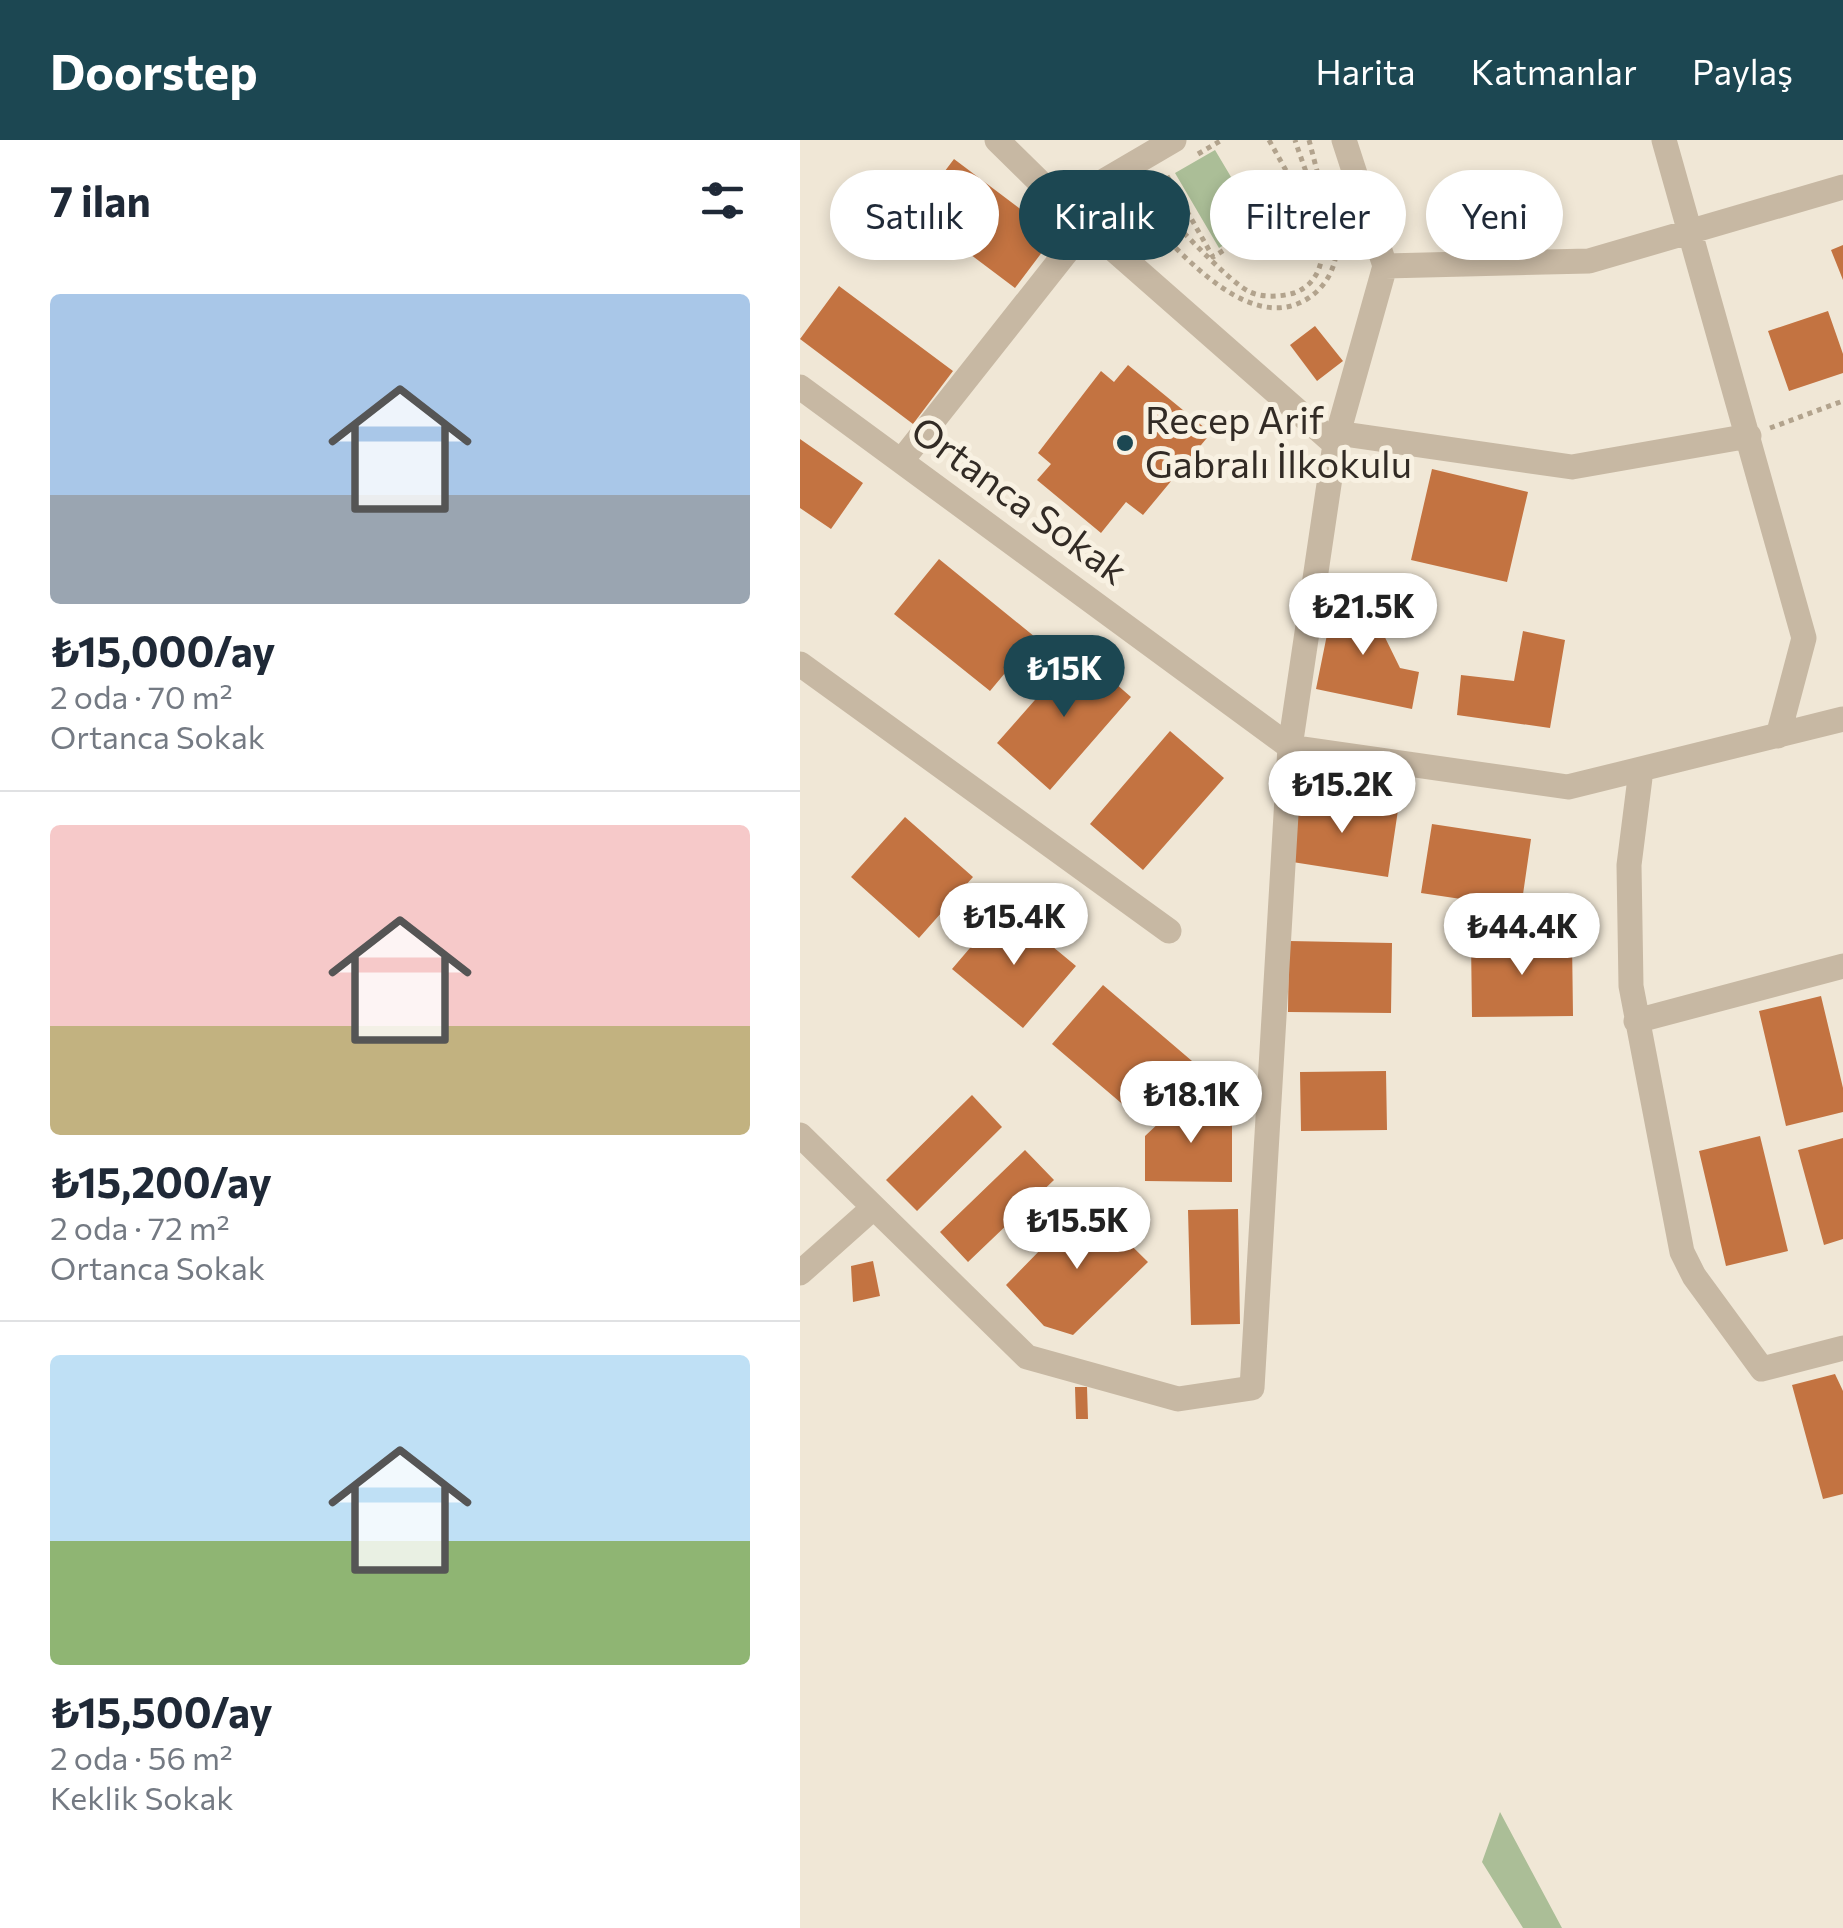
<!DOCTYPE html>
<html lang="tr">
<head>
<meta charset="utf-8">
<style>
  :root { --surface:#fff; --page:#f6f6f7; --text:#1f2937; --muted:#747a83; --line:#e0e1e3; --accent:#1c4752 }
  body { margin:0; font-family:Commissioner,sans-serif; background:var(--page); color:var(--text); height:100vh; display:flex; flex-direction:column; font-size:38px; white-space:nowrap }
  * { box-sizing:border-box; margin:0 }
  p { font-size:32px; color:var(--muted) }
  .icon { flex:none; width:55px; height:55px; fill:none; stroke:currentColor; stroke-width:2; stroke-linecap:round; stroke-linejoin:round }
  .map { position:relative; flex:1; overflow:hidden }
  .details { display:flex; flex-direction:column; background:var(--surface); width:800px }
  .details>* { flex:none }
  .top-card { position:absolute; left:30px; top:30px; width:862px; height:90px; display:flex; gap:20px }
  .price { position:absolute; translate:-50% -85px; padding:0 22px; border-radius:35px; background:#fff; color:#222; font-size:32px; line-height:65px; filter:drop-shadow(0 2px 5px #0008) }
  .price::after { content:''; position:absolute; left:50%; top:60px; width:30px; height:22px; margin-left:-15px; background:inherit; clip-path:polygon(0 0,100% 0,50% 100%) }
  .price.current { background:var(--accent); color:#fff }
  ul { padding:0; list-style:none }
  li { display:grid; align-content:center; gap:20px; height:530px; padding:0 50px }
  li+li { border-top:2px solid var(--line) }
  li span { display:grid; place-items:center; height:310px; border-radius:10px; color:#555 }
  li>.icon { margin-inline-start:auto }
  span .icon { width:180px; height:180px; fill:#fffc; stroke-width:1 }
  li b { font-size:42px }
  h2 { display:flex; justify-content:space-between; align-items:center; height:120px; padding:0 50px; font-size:42px }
  .tag { padding:0 35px; border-radius:45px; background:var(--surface); box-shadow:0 5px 15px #0003; font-size:35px; line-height:90px }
  .tag.current { background:var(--accent); color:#fff }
  header { display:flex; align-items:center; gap:60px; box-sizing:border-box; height:140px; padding:0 50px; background:var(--accent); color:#fff }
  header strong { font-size:48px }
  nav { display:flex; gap:55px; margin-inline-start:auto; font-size:35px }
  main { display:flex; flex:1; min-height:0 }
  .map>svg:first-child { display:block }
  .green { fill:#abbe97 }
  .building { fill:#c37341 }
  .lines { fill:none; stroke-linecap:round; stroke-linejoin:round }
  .path { stroke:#b2a38d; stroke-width:5; stroke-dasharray:5 5; stroke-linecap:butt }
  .minor { stroke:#c7b8a3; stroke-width:25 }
  .poi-dot { fill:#1c4752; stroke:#f8f1e2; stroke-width:4 }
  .labels { text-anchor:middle; stroke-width:10; stroke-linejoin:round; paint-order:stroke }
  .poi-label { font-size:38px; fill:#322b25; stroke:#f8f1e2; text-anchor:start }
  .street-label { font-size:38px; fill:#322b25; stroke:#f8f1e2 }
</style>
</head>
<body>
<header>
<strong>Doorstep</strong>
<nav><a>Harita</a><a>Katmanlar</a><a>Paylaş</a></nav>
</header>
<main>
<section class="details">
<h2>7 ilan<svg class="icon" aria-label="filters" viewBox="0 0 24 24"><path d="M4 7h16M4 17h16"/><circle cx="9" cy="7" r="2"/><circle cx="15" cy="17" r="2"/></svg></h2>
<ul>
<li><span style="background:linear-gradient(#a9c7e8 65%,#9aa5b1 0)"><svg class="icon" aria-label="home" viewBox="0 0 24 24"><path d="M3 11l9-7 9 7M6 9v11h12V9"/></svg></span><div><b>₺15,000/ay</b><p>2 oda · 70 m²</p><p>Ortanca Sokak</p></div></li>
<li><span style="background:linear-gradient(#f6c9c9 65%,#c2b280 0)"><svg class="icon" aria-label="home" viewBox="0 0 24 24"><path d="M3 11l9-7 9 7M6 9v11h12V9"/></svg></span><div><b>₺15,200/ay</b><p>2 oda · 72 m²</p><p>Ortanca Sokak</p></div></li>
<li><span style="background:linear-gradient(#bfe0f5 60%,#8fb573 0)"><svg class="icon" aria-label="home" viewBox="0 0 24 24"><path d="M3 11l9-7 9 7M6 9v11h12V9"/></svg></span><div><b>₺15,500/ay</b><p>2 oda · 56 m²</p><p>Keklik Sokak</p></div></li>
</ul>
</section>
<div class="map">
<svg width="1043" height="1788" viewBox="0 0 1043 1788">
  <rect width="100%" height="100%" fill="#f0e7d6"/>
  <path class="green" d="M415 10 459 84 419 108 375 33Z
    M87 59 130 91 111 117 68 85Z
    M700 1672 762 1788H723L682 1722Z"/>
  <path class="building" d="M154 19 255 95 215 148 114 72Z
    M1043 105V140L1031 110Z
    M39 146 153 231 113 284 0 199Z
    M1028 171 1043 214V233L989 251 968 191Z
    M515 186 543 221 517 241 490 205Z
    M328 225 411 293 343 375 326 362 301 393 237 340 251 324 238 313 301 231 314 242Z
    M0 299 63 343 31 389 0 368Z
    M632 329 728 352 707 442 611 420Z
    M139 419 235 497 190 551 94 474Z
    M535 455 576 462 573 473 600 528 619 532 612 569 516 549Z
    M723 491 765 500 750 588 657 575 661 535 714 541Z
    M278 511 331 557 250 650 197 603Z
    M370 591 424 638 343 730 290 684Z
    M497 654 598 670 588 737 486 721Z
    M105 677 173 737 119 798 51 737Z
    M632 684 731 699 721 768 621 753Z
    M205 767 276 826 223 888 152 829Z
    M772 800 773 876 672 877 671 801Z
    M489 801 592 803 591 873 488 872Z
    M303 845 392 921 341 980 252 904Z
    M1021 856 1043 948V972L986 986 959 871Z
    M586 931 587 990 501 991 500 932Z
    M172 955 202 987 117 1071 86 1040Z
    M378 965H423V975H432V1042L345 1041V996Z
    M960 996 988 1111 926 1126 899 1011Z
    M1043 998V1099L1024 1105 998 1010Z
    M225 1010 254 1040 168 1122 140 1092Z
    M287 1062 348 1122 273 1195 244 1186 206 1145Z
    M438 1069 440 1184 391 1185 388 1070Z
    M73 1121 80 1156 53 1162 51 1126Z
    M1035 1234 1043 1251V1354L1023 1359 992 1245Z
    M275 1247H287L288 1279H276Z"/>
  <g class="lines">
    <path class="path" d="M469 0 503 61
      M398 14 422 0
      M367 36 413 117 511 56
      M342 50C366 73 424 138 448 151 461 158 480 157 494 153 551 132 507 39 495 0
      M327 58C369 98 444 198 507 159 526 147 535 129 537 108L509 0
      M970 288 1043 261"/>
    <path class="minor" d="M197 0 263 65 535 304
      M864 0 1004 498 978 596
      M263 65 374 0
      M585 126 789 121 1043 47
      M0 247 490 607 768 647 1043 579
      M537 293 772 327 949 296
      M102 320 287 86
      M0 524 369 791
      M841 630 829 725 831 846 882 1112 894 1136 962 1229 1043 1208
      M836 881 1043 826
      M0 995 227 1217 378 1259 452 1248 490 607 535 304 585 126 544 0
      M0 1133 73 1068"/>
  </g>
  <circle class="poi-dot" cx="325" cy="303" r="10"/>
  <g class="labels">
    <g class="poi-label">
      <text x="345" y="294">Recep Arif<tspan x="345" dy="44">Gabralı İlkokulu</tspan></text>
    </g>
    <g class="street-label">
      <text transform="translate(219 361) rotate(36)" y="13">Ortanca Sokak</text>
    </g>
  </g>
</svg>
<b class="price" style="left:563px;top:518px">₺21.5K</b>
<b class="price current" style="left:264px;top:580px">₺15K</b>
<b class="price" style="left:542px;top:696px">₺15.2K</b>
<b class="price" style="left:214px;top:828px">₺15.4K</b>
<b class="price" style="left:722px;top:838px">₺44.4K</b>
<b class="price" style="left:391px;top:1006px">₺18.1K</b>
<b class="price" style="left:277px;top:1132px">₺15.5K</b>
<div class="top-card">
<a class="tag">Satılık</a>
<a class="tag current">Kiralık</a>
<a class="tag">Filtreler</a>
<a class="tag">Yeni</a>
</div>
</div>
</main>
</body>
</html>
